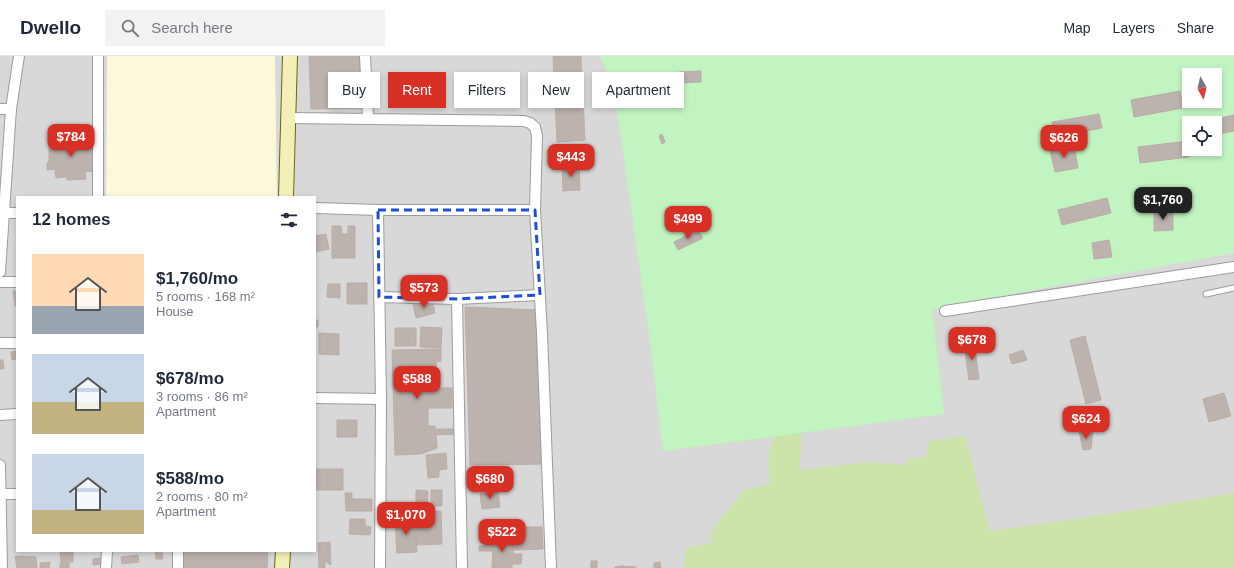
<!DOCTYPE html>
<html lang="en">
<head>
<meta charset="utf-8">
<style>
  :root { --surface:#fff; --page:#f2f2f3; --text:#1f2937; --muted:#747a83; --line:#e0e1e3; --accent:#d93025 }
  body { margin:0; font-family:Helvetica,sans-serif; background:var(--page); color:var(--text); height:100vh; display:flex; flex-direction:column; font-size:15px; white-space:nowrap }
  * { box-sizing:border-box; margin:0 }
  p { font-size:13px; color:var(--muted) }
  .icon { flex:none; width:22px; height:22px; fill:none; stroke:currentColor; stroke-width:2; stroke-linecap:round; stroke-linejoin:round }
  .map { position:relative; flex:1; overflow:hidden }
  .side { position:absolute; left:16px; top:140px; width:300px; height:356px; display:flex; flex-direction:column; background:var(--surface); border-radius:0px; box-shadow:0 2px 6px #0003 }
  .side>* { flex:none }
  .guide { position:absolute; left:328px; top:16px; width:380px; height:36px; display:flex; gap:8px }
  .needle { width:26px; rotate:172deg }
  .tools { position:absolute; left:1182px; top:12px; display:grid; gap:8px }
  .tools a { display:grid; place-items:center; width:40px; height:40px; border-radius:0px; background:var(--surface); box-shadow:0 2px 6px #0003; font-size:20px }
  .price { position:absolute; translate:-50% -34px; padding:0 9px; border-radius:8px; background:var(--accent); color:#fff; font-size:13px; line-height:26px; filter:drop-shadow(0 1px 2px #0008) }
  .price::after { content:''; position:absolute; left:50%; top:24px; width:12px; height:9px; margin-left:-6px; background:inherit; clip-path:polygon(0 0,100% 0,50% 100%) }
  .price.current { background:#222; color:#fff }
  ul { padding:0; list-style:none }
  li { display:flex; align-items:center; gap:12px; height:100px; padding:0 16px }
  li span { display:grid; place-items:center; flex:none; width:112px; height:80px; border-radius:0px; color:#555 }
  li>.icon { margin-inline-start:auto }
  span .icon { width:48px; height:48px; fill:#fffc; stroke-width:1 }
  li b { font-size:17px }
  h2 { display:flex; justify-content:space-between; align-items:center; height:48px; padding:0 16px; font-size:17px }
  .tag { padding:0 14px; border-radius:0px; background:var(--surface); box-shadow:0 2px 6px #0003; font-size:14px; line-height:36px }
  .tag.current { background:var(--accent); color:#fff }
  header { display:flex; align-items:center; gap:24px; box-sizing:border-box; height:56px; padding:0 20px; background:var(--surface); border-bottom:1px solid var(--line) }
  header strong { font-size:19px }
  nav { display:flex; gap:22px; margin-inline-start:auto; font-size:14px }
  .search { width:280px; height:36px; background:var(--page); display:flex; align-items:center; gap:10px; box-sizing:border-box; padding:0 14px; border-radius:0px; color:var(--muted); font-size:15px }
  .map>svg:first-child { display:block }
  .residential { fill:#d9d8d8; fill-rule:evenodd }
  .education { fill:#fcf8da }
  .grass { fill:#cce3aa }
  .park { fill:#c1f4c0; fill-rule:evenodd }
  .building { fill:#bcb2ae; stroke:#bcaca5 }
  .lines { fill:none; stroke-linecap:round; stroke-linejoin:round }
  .service-casing { stroke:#9c9c9c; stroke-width:7 }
  .minor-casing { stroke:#9c9c9c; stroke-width:12 }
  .secondary-casing { stroke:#67670d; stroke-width:16 }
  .service { stroke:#fff; stroke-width:5 }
  .minor { stroke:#fff; stroke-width:10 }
  .secondary { stroke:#f3f0b7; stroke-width:14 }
  .marked { fill:none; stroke:#1d4ed8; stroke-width:3; stroke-dasharray:8 5; stroke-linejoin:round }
</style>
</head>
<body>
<header>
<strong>Dwello</strong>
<div class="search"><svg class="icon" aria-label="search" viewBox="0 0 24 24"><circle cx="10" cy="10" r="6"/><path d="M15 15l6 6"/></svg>Search here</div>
<nav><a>Map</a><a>Layers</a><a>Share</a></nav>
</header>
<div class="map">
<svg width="1234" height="512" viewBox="0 0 1234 512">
  <rect width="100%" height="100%" fill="#ece7e1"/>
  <path class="residential" d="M0 0H1234V512H0ZM1189 19H1215V45H1189ZM1189 67H1215V93H1189ZM17 141H315V495H17Z"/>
  <path class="education" d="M107 0H275L277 141H106Z"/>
  <path class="grass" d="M600 0H900L933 255 944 358 800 377 802 381 799 414 867 406 905 409 908 402 926 401 929 385 965 380 990 475 1110 458 1234 437V512H684L686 492 712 487 710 479 719 465 744 434 770 428C769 412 766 395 775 381L663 395 651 293 614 32Z"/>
  <path class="park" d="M600 0H1234V197L932 253 944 358 663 395 651 293 614 32ZM1189 19H1215V45H1189ZM1189 67H1215V93H1189Z"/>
  <path class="building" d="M309 0H363L364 52 311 53Z
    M553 0H581L585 84 557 86Z
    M701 15V26L679 27V16Z
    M1180 35 1183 52 1134 61 1131 44Z
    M673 44H678L679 51 674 52Z
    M1099 58 1102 72 1054 81 1052 66Z
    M1234 59V75L1215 79V67H1201V66Z
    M662 78 665 86 662 88 659 80Z
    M88 80V86H83V92H93L94 115 85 116 86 123 67 124V115H65L66 121 56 122 55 113 47 114V107L49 106V91H56L55 82Z
    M1188 85 1189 101 1140 107 1138 91Z
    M1074 89 1078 112 1055 116 1050 94Z
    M579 109 580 134 563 135 562 110Z
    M1107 142 1111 157 1062 169 1058 154Z
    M1154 156H1173V174L1154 175Z
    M332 170H341L342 178H348V170H355V202H332Z
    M698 174 703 182 678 194 674 186Z
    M326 178 329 193 315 196V180Z
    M1109 184 1112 201 1094 203 1092 187Z
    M347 227H367V248H347Z
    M328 228H340V242L327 241Z
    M13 235H17V250H15Z
    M432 244 435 257 416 262 413 249Z
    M465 251 538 254 545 408 470 409Z
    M315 264H318V271H315Z
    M421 271 442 272 441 292 420 291Z
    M395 272H416V290H395Z
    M319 277 339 278V299L319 298Z
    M1085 280 1101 344 1086 348 1070 284Z
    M974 286 979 323 969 324 964 287Z
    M441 293V305L436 306 437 332H452V352H428V370H435V373H454L455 378 436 379 437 392 421 398 395 399 392 294Z
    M1023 294 1027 304 1012 308 1009 299Z
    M16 295 17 303 12 304 11 296Z
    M0 304H3L4 313H0Z
    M1224 337 1231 360 1209 366 1203 343Z
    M337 364H357V381H337Z
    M1079 375 1093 376 1091 393 1083 394Z
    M446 397 447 413 439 414V421L428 422 426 399Z
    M315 413H343V434H315Z
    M416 434 428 435 427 456H416Z
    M431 434H442V450H431Z
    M498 436 500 451 482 453 480 438Z
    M345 437H352V443H372V455H346Z
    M441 455 442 488 416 489V456Z
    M415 462 417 496 397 497 395 463Z
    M350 463H365V470L371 471 370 479 349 478Z
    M513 471H542L543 493 513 494Z
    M486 484H513V498H522L521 508H512V512H492L493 495H479V490H486Z
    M330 486 331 509 325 505V512H319L318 487Z
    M155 495H162L163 503H156Z
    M184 495H268L267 512H183Z
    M60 496H73V506H61Z
    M138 499 139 506 122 508 121 501Z
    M15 500 36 501 37 512H17Z
    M100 502 101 508 93 509V503Z
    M591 505H597V512H591Z
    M50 506 49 512H40V507Z
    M660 506 661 512H654V507Z
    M60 507H69V512H60Z
    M615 511 622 510 636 511V512H615Z"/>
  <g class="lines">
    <defs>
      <path id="service" d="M1206 238 1234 232"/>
      <path id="minor" d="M365 0 368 62
        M0 53H11
        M289 62 524 65 530 67 535 71 537 80 535 154 542 277 551 512
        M98 141V0
        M315 152 378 154H535
        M378 154 381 343 380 512
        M0 157H17
        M0 216 11 53 19 0
        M0 226H17
        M379 241 457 243 540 239
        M457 243 462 512
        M945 255 1234 211
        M0 287H17
        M315 342 381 343
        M0 359 17 358
        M0 409 2 512
        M0 438H17
        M106 512 107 495
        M178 512V495"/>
      <path id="secondary" d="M286 141 290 0
        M282 512 283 495"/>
    </defs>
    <use href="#service" class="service-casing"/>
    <use href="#minor" class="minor-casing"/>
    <use href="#secondary" class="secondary-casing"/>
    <use href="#service" class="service"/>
    <use href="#minor" class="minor"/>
    <use href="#secondary" class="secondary"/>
  </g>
  <path class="marked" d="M378 154H535L540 239 457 243 379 241Z"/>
</svg>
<div class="tools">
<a><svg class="needle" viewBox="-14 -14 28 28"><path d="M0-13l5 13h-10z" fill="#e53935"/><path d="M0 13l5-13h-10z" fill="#747a83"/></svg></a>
<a><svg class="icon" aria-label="locate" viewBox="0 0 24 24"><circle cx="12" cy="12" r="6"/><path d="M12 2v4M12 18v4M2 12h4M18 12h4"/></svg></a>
</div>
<b class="price" style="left:71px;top:102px">$784</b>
<b class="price" style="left:1064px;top:103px">$626</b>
<b class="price" style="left:571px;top:122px">$443</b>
<b class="price current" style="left:1163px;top:165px">$1,760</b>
<b class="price" style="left:688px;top:184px">$499</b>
<b class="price" style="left:424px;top:253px">$573</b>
<b class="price" style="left:972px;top:305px">$678</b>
<b class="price" style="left:417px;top:344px">$588</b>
<b class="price" style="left:1086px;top:384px">$624</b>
<b class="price" style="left:490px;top:444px">$680</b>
<b class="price" style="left:406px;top:480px">$1,070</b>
<b class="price" style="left:502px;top:497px">$522</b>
<div class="guide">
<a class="tag">Buy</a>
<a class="tag current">Rent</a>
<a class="tag">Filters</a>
<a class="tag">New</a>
<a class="tag">Apartment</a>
</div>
<section class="side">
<h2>12 homes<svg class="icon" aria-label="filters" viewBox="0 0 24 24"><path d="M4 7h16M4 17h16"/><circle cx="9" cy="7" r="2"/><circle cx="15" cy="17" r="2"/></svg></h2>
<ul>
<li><span style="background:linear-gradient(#ffd9b3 65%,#9aa5b1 0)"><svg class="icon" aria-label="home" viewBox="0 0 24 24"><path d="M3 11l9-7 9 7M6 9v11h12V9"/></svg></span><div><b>$1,760/mo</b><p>5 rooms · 168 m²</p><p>House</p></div></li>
<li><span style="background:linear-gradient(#c9d6e8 60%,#c2b280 0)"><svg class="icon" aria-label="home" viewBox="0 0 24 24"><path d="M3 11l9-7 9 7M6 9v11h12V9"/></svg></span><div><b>$678/mo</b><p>3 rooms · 86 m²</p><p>Apartment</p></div></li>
<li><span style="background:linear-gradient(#c9d6e8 70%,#c2b280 0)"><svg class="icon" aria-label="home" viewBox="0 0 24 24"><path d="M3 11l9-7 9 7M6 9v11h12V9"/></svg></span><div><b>$588/mo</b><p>2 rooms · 80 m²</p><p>Apartment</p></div></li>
</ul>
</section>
</div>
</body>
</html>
